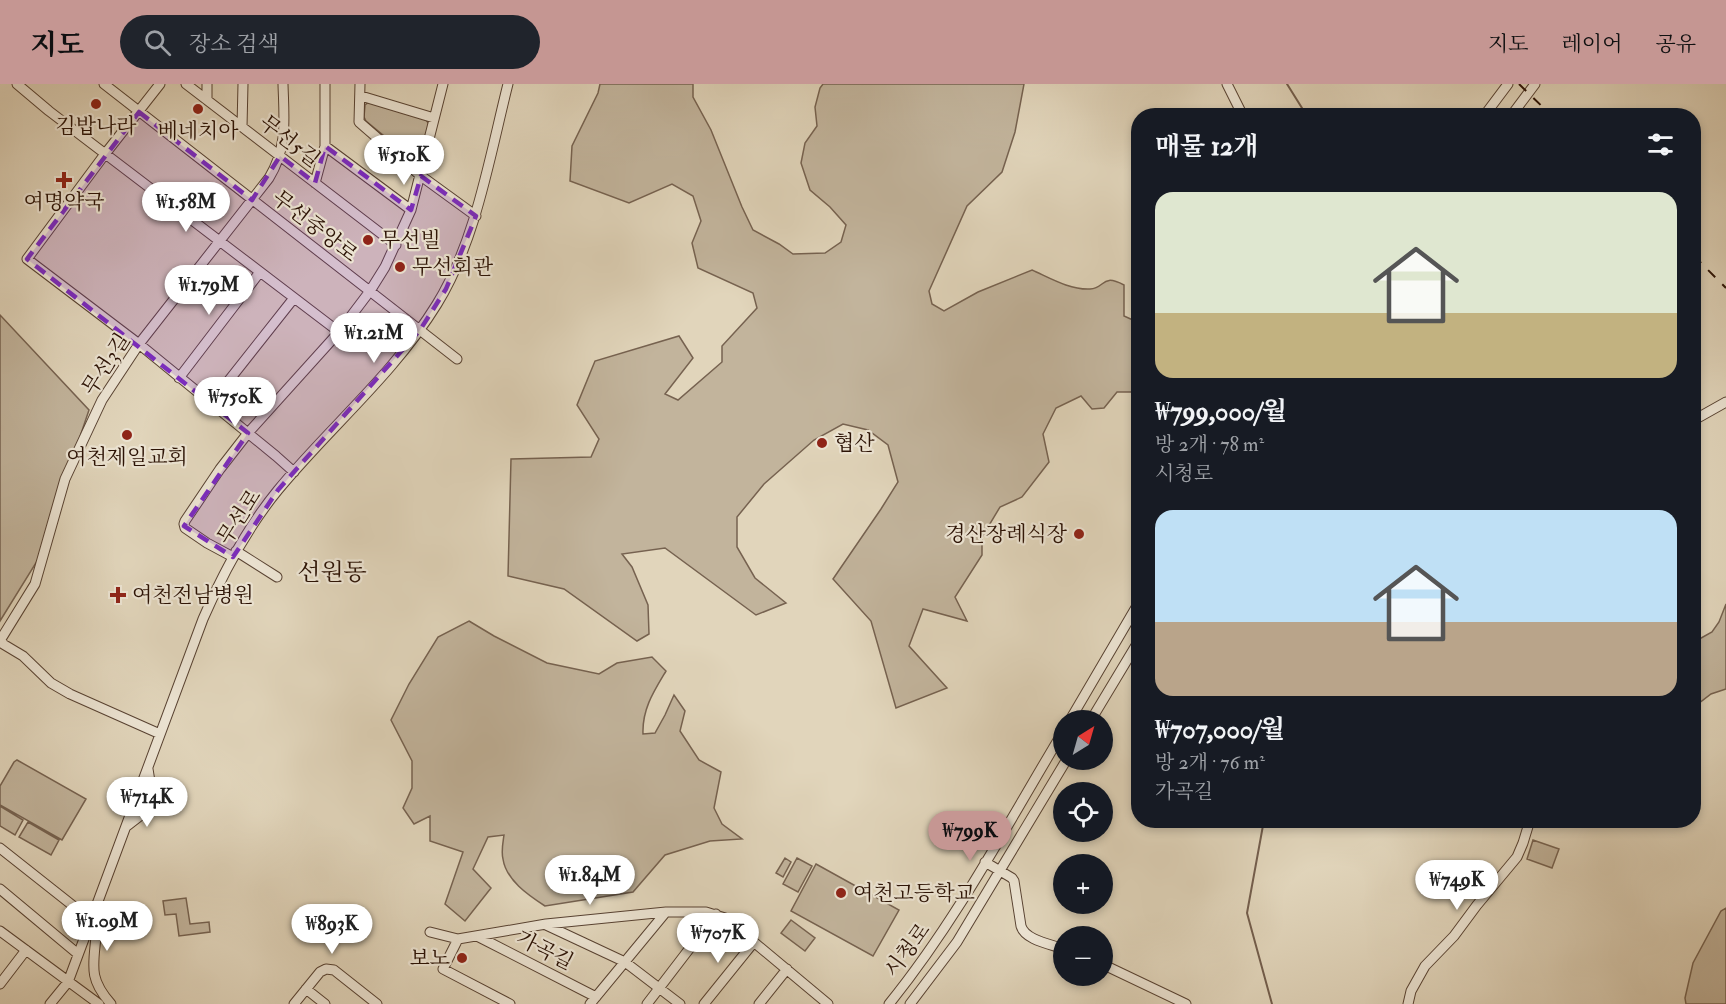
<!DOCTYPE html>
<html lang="ko">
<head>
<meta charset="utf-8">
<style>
  :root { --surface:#171b24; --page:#20242c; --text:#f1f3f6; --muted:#9ea1a6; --accent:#c59692 }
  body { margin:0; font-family:"IM FELL Double Pica","Noto Serif KR",serif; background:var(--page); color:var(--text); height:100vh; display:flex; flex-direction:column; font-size:22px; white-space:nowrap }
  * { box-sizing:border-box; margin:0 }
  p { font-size:20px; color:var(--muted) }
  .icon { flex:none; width:33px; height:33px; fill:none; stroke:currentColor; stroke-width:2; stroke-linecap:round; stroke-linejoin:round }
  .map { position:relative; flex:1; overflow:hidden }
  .details { position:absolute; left:1131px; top:24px; width:570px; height:720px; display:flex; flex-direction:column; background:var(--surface); border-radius:24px; box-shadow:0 3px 9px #0003 }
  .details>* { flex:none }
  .needle { width:39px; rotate:37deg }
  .tools { position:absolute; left:1053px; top:626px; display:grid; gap:12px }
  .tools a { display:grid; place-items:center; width:60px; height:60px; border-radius:50%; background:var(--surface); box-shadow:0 3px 9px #0003; font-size:30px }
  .price { position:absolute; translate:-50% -51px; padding:0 14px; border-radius:21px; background:#fff; color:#222; font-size:20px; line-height:39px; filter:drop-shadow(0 2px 3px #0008) }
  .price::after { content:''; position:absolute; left:50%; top:36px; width:18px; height:14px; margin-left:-9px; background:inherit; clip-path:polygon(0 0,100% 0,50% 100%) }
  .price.on { background:var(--accent); color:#111 }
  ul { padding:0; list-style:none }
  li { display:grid; align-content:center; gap:12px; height:318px; padding:0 24px }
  li span { display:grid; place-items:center; height:186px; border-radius:18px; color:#555 }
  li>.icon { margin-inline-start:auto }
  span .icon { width:108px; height:108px; fill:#fffc; stroke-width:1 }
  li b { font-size:26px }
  h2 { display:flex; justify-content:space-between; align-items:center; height:72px; padding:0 24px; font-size:26px }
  header { display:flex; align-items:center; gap:36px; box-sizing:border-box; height:84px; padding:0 30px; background:var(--accent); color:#111 }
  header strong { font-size:28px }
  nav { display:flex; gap:33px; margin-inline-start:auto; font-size:21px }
  .search { width:420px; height:54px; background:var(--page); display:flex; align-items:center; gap:15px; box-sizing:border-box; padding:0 21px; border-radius:33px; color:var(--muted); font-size:22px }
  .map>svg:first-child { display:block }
  .green { fill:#c2b49c; stroke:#766250; stroke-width:1.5 }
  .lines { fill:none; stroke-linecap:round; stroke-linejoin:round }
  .stream { stroke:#735e4d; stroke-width:2 }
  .minor-casing { stroke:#584232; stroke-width:11 }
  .minor { stroke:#ece4d3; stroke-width:9 }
  .rail { stroke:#2a1104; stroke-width:2; stroke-dasharray:10 10; stroke-linecap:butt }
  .marked { fill:#7b2cbf; fill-opacity:0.2; stroke:#7b2cbf; stroke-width:4.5; stroke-dasharray:12 8; stroke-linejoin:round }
  .poi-dot { fill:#8f2418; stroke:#ece4d3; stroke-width:2 }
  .labels { text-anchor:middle; stroke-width:4.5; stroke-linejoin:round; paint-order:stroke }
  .poi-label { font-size:21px; fill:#2a1104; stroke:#ece4d3; text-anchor:start }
  .street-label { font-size:21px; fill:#2a1104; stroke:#ece4d3 }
  .quarter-label { font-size:24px; fill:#2a1104; stroke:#ece4d3 }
</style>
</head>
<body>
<header>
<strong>지도</strong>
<div class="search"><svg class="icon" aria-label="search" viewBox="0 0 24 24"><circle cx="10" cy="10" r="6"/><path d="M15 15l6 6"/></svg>장소 검색</div>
<nav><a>지도</a><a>레이어</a><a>공유</a></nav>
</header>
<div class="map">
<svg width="1726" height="920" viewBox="0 0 1726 920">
  <rect width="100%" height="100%" fill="#e1d5bb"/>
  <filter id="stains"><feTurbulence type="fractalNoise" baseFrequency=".00333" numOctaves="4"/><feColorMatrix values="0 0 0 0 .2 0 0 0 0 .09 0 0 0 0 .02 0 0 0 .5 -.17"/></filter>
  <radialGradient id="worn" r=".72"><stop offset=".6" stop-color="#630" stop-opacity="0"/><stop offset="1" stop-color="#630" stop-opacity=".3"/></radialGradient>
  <path class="green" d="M600 0H693V13L711 46 742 123 753 146 779 160 793 170 825 169 841 158 846 141 830 123 810 106 801 79 805 59 817 42 815 23 820 4 823 0H1024L1015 48 1002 88 967 122 929 207 932 220 944 227 978 208 1032 186C1050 194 1070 206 1090 205 1106 204 1101 189 1124 201V232L1135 237H1138V308H1117L1104 324 1092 325 1081 312 1056 324 1043 350 1049 378 1022 413 1000 423 982 453V471L955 513 967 537 923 525 909 562 947 604 896 624 871 537 833 495 881 425 898 398 888 361 868 346 843 340 814 356 764 400 737 433V463L755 494 786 519 756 531 665 464 622 470 632 483 648 521 649 550 637 557 564 505 508 492 511 375 591 373 599 355 577 321 595 277 679 252 693 274 665 310 678 316 722 278V262L757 224 753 209 698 184 692 159 701 137 693 112 672 100 629 119 570 97 572 62 598 9Z
    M370 17 426 36 429 40 421 77 417 79 366 37 364 33 365 21Z
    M0 231 89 326 39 474 0 537Z
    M1726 520V605L1711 610 1694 623V589L1697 579 1694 574V558L1712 548 1719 538Z
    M469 537 494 552 547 579 599 590 617 579 652 573 666 587C654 607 642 625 643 650L655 649 665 631 674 611 685 627 680 647 699 676 721 688 714 724 722 740 742 755 710 757 665 771 633 808 545 822C528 811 506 796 503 775 501 768 503 758 504 751L488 753 473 785 491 804 465 837 445 820 463 768 430 757V732L414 740 403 724 412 704V677L391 636 409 600 438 553Z
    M17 676 86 715 62 756 0 721V702L14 678Z
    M0 722 23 736 15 751 0 742Z
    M28 738 59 756 51 771 19 753Z
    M1533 756 1559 765 1552 784 1527 775Z
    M785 774 791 778 783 793 776 789Z
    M797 774 812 782 798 808 783 800Z
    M816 780 899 826 873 872 791 827Z
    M186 814 190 840 209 838 210 848 179 852 176 830 165 831 163 817Z
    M1726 824V920H1686L1685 914 1693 879 1721 827Z
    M791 836 815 854 805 867 781 849Z"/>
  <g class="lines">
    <path class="stream" d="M1287 0 1307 32
      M1264 736 1247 829 1272 920"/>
    <defs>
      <path id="minor" d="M17 0 49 27 339 248
        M104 0 457 275
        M160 0 105 70 27 175 139 260 276 372 294 388
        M186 0 396 161
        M360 0 359 38 421 92 476 132
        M1227 0 1243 32
        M361 12 434 34
        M207 16V0
        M1484 32 1508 0
        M1511 32 1535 0
        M242 43 243 0
        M325 62 411 126
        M315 99 325 62V0
        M179 294 260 188
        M211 319 294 214
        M1694 336 1726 318
        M236 467 277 493
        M233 473 207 459 185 444 184 440 185 437 220 385 248 349 339 248 370 207 385 183 411 126 443 0
        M1070 636 1138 520
        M1091 636 1138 558
        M160 650 70 610 51 599 23 572 3 560 1 555 35 500 65 395 102 316 139 260 269 94C288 63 284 35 283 0
        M127 742 149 725 158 722 152 710 148 685
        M0 764 91 836
        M985 778 1012 794 1014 797 1021 842C1025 856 1050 860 1064 865
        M0 805 78 870
        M97 829C96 837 97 845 96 853 93 883 89 895 111 920
        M546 841 625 878 680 920
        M0 847 99 920
        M430 848 458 855
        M477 852 596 913
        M1102 880 1186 920
        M0 900 26 866
        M306 905 325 920
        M50 920 68 898 203 535C223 489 246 445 278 406 330 343 394 290 437 220 476 157 490 71 508 0
        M294 920 320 888 326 885 334 886 377 920
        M510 920 443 885 458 855 546 840 666 828H706L725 834 828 920
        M590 920 666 828
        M647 920 716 830
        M704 920 754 858
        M759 920 787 885
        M889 920C957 836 1008 739 1064 646
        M910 920 957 858 1067 675
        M1408 920 1411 907 1425 882 1454 852 1477 821 1517 773 1523 759 1530 736"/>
    </defs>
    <use href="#minor" class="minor-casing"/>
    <use href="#minor" class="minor"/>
    <path class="rail" d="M1519 0 1552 32
      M1694 172 1726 204"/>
  </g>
  <path class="marked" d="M139 28 252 116 280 72 315 99 325 62 411 126 421 92 476 132 446 205 420 246 278 406 233 473 184 442 248 349 27 175Z"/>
  <g class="poi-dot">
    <circle cx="96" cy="20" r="6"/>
    <circle cx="198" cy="25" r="6"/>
    <path d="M61 87h6v6h6v6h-6v6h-6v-6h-6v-6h6z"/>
    <circle cx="368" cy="156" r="6"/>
    <circle cx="400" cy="183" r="6"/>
    <circle cx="127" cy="351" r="6"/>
    <circle cx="822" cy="359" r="6"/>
    <circle cx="1079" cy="450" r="6"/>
    <path d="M115 502h6v6h6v6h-6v6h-6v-6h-6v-6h6z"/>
    <circle cx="841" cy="809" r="6"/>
    <circle cx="462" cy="874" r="6"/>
  </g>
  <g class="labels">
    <g class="poi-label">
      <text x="96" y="49" text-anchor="middle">김밥나라</text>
      <text x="198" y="54" text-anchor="middle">베네치아</text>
      <text x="64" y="125" text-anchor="middle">여명약국</text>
      <text x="380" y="163">무선빌</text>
      <text x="412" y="190">무선회관</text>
      <text x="834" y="366">협산</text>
      <text x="127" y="380" text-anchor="middle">여천제일교회</text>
      <text x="1067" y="457" text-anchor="end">경산장례식장</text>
      <text x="132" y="518">여천전남병원</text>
      <text x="853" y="816">여천고등학교</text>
      <text x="450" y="881" text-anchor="end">보노</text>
    </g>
    <g class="street-label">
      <text transform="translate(290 57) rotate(38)" y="7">무선5길</text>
      <text transform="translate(315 142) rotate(38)" y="7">무선중앙로</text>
      <text transform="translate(106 280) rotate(-57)" y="7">무선3길</text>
      <text transform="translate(239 433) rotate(-57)" y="7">무선로</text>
      <text transform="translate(545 866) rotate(27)" y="7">가곡길</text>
      <text transform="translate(907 866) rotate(-54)" y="7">시청로</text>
    </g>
    <g class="quarter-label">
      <text x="332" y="496">선원동</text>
    </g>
  </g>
  <rect width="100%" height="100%" filter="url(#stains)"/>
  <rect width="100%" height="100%" fill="url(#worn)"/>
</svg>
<div class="tools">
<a><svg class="needle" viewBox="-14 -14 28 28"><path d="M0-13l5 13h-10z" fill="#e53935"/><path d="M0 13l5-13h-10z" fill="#9ea1a6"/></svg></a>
<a><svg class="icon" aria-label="locate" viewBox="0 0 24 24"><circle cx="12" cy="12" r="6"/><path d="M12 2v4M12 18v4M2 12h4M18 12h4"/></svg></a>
<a>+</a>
<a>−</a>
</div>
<b class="price" style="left:404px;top:102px">₩510K</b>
<b class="price" style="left:186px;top:149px">₩1.58M</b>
<b class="price" style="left:209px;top:232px">₩1.79M</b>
<b class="price" style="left:374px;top:280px">₩1.21M</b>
<b class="price" style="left:235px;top:344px">₩750K</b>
<b class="price" style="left:147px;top:744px">₩714K</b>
<b class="price on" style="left:970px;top:778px">₩799K</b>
<b class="price" style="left:590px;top:822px">₩1.84M</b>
<b class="price" style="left:1457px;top:827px">₩749K</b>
<b class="price" style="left:107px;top:868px">₩1.09M</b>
<b class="price" style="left:332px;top:871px">₩893K</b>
<b class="price" style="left:718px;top:880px">₩707K</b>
<section class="details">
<h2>매물 12개<svg class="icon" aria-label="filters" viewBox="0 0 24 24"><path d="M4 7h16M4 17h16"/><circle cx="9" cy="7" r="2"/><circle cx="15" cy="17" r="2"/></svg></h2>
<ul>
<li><span style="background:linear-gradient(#dfe7d0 65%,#c2b280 0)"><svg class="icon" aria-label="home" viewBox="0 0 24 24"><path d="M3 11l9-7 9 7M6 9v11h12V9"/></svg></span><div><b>₩799,000/월</b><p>방 2개 · 78 m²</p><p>시청로</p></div></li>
<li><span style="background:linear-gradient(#bfe0f5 60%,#b9a48a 0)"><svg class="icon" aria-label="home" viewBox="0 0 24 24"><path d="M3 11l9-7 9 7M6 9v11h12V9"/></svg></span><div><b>₩707,000/월</b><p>방 2개 · 76 m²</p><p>가곡길</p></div></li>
</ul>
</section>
</div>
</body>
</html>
